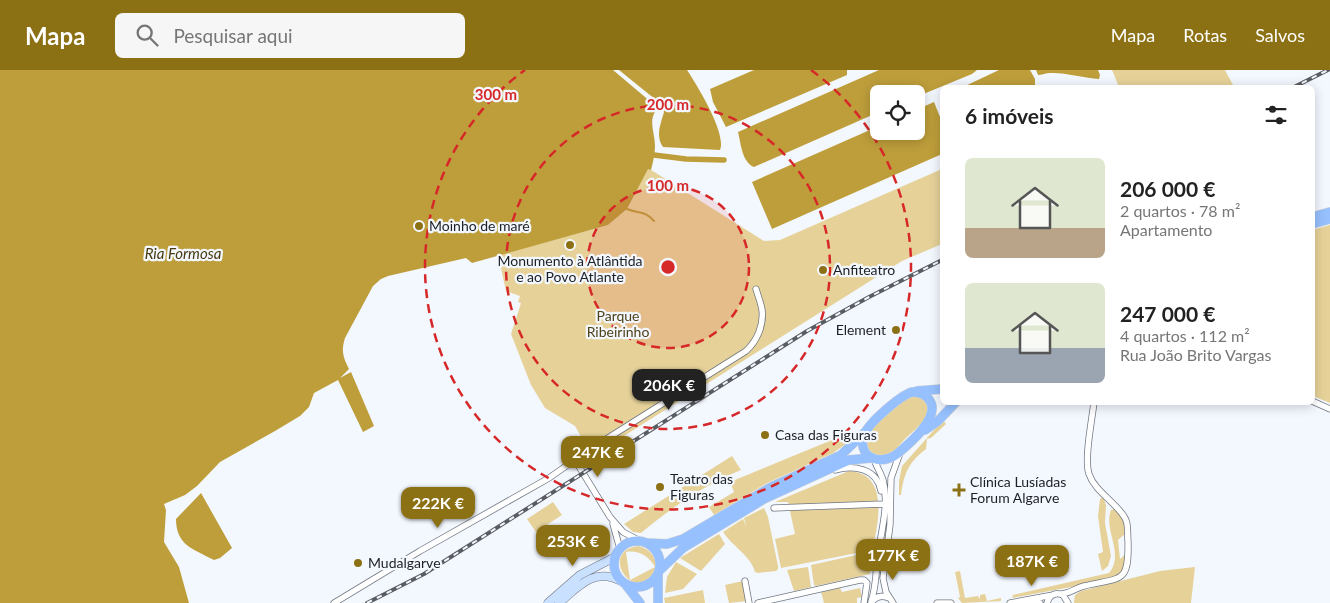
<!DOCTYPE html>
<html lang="pt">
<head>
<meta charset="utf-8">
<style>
  :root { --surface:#fff; --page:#f6f6f6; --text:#222; --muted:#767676; --accent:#8c7114 }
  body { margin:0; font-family:Lato,sans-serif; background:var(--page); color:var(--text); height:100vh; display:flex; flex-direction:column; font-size:19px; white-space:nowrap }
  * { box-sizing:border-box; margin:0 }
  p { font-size:16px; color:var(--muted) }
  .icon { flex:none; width:28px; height:28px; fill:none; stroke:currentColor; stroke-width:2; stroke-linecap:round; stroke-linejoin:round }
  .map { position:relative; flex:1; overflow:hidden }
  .details { position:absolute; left:940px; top:15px; width:375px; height:320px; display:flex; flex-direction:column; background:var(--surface); border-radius:8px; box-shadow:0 2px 12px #0003 }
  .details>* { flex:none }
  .tools { position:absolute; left:870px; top:15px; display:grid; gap:10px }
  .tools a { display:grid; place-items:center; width:55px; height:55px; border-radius:8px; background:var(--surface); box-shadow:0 2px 12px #0003; font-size:25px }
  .price { position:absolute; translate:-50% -42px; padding:0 11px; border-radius:10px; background:var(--accent); color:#fff; font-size:16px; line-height:32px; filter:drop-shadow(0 1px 2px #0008) }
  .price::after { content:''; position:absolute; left:50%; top:30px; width:15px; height:11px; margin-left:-8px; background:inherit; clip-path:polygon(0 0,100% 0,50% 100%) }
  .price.selected { background:#222; color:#fff }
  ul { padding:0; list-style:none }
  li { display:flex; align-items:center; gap:15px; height:125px; padding:0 25px }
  li span { display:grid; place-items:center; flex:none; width:140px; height:100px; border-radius:8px; color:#555 }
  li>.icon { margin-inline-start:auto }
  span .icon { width:60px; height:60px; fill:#fffc; stroke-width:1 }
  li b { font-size:21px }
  h2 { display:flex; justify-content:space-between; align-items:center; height:60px; padding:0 25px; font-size:21px }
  header { display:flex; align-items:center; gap:30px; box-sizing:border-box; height:70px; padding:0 25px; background:var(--accent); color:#fff }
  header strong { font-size:24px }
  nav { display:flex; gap:28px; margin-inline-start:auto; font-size:18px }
  .search { width:350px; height:45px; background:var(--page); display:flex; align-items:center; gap:12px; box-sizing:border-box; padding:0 18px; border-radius:8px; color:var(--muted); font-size:19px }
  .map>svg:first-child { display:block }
  .green { fill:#e6d299; fill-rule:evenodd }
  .water { fill:#be9e3b }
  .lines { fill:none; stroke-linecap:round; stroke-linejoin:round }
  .stream { stroke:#be9e3b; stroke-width:2 }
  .canal { stroke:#be9e3b; stroke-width:5.5 }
  .street-casing { stroke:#6f7680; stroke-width:7 }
  .secondary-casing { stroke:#6f7680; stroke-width:9 }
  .primary-casing { stroke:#d2d2d3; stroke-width:10 }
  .street { stroke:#fff; stroke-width:5.5 }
  .secondary { stroke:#cae0ff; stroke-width:8 }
  .primary { stroke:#96c1fe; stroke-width:9 }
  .rail-casing { stroke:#595c61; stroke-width:4 }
  .rail { stroke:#f3f7fe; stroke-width:2; stroke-dasharray:5.5; stroke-linecap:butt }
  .ring { fill:none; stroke:#d62828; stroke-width:2.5; stroke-dasharray:9 6 }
  .poi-dot { fill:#8c7114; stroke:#f3f7fe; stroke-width:2 }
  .labels { text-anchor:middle; stroke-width:4.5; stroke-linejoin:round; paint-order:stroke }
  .poi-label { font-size:14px; fill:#1c1f23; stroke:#f3f7fe; text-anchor:start }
  .park-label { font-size:14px; fill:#4f4119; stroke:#f3f7fe }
  .water-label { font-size:15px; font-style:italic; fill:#473a10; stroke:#f3f7fe }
  .centre { fill:#d62828; stroke:#f3f7fe; stroke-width:2.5 }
  .ring-label { font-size:15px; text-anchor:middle; font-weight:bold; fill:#d62828; stroke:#f3f7fe; stroke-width:4.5; stroke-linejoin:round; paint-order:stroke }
</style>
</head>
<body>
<header>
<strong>Mapa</strong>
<div class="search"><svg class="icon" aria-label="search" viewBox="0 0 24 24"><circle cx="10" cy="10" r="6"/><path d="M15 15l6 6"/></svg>Pesquisar aqui</div>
<nav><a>Mapa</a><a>Rotas</a><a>Salvos</a></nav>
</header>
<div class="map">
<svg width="1330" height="533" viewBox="0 0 1330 533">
  <rect width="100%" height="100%" fill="#f3f7fe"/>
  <path class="green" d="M1112 0H1225L1234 17H1119Z
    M648 98 764 171 780 170 942 99V174L902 191 592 386 575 356 545 338 531 315 511 264 521 233 518 232 520 226 506 221 498 185 608 155 627 139Z
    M1330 155V333L1313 326 1312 160Z
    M915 325C944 337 919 356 906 368 901 373 895 381 889 384 873 391 860 375 871 361 875 355 898 332 904 329 907 327 912 326 915 325Z
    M943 350 946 354 931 368 927 369 926 379C909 392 904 403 901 425H899V411L902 396Z
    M844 365H849L851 367 850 371 833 383 767 413 714 445 709 437 734 422 730 412Z
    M732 386 741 400C704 415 671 438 641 463L633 462 624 454Z
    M849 401C889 403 879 453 872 480L781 498 775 469 795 464 788 432H775Z
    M1103 427 1106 435 1105 453 1111 486 1108 496 1102 501 1098 484 1103 482 1098 446 1100 429Z
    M553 432 562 445 536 462 527 449Z
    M764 438 768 447 778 496V499L776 501 758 503 755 502C751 486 732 476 723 462L743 449 746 456 744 448Z
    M1114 439 1124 450 1126 463 1118 470 1120 489 1126 484 1125 503 1109 510 1012 528 1013 525 1109 503C1125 484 1103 460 1111 440Z
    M719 464 725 474 701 501 680 488Z
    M638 476C652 479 661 492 653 505 634 533 598 482 638 476ZM626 482C638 480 649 486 655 497L630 510Z
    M870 482 872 484 870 504 816 516 814 515 811 495Z
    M676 492 697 504 683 519 665 523 667 507Z
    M808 497 811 517 794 521 787 500Z
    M1195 497 1191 533H1074L1075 525 1081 521 1160 501Z
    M960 501 965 528 978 526 980 529V525L985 524 987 531 1001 528V531L962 533 958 528 960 527 955 502Z
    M743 511 747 531 729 533 725 515Z
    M840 518 842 522 860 518 862 527 857 528V533H824L821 522Z
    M703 520 705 533H665L664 528Z"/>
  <path class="water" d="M0 0H613L658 38C647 50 655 62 655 76 655 84 653 92 651 100L648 99 627 139 608 155 472 193 466 188 388 206 381 209 373 216 345 268C341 281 343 287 349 299L340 308 351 302 374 356 363 362 338 310 314 323 309 337 300 346 275 361 220 392 197 416 185 425 164 434 166 440 164 472 179 497 189 533H0Z
    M619 0H687C697 15 727 64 720 80L663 77C655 66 661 53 664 42L661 34Z
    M754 0H847V5L726 57 713 32 710 19Z
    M879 0H977L972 4 916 27V24H879V42L754 97C742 92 741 74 738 62Z
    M999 0H1030L1035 9V17H963Z
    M1036 0H1098L1100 5 1099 9C1085 8 1063 2 1050 3 1046 3 1042 5 1038 5Z
    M934 32 942 52V84L772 159 752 112 879 56V61H916V40Z
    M201 423 232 478 220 488 214 490C193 479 176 475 176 449Z"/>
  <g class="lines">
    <path class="stream" d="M627 139C639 144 644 140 654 151"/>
    <path class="canal" d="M654 85 686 89 724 90"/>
    <defs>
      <path id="street" d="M1312 331 1330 339
        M575 390 610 447 623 462 640 471
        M835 400C854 395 877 398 881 421
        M774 438 883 434
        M613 454 620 479
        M745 511 749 533
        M1060 524C1070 524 1075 518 1084 516 1122 507 1129 514 1128 471 1127 463 1129 455 1125 448 1116 432 1095 422 1089 404 1084 389 1092 350 1094 332
        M871 532C876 518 876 505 877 491 880 465 890 436 883 410 881 403 876 396 874 389
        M872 532C876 526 882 525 889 528
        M1027 532 1040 533
        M334 533 420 481 549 408 589 380 746 281C757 271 764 255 762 240 761 233 758 226 756 219
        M758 533 860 510H864L867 513 864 533
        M893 533 886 522 883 508 890 455 891 408 900 383
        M937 533H951
        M1010 533 1053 525
        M1047 533C1049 525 1055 522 1063 525L1068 533"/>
      <path id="secondary" d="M548 533 580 505 615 487
        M559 533C579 516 594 497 621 511"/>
      <path id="primary" d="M1312 147 1330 142
        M1312 154 1330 149
        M917 321 942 319
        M912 322C920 322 927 324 931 333 938 350 909 374 897 384 883 395 859 390 863 368 865 355 900 326 912 322Z
        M925 360 938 351 956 332
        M614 494a23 23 0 1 1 46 0a23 23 0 1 1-46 0Z
        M647 473 667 474 683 469 771 417 841 385 865 362
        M659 501 683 478 764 429 849 390 871 388
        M658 505V533
        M626 515 640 533"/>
    </defs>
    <use href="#street" class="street-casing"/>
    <use href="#secondary" class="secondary-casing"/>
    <use href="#primary" class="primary-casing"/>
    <use href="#street" class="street"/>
    <use href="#secondary" class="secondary"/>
    <use href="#primary" class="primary"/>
    <defs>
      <path id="rail" d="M1292 18 1328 0
        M367 533 424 504 807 261 869 227 942 190"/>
    </defs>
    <use href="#rail" class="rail-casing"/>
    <use href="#rail" class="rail"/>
  </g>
  <circle cx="668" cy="197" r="81" fill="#d62828" fill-opacity=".12"/>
  <g class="ring">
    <circle cx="668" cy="197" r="81"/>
    <circle cx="668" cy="197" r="162"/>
    <path d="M811 0A243 243 0 1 1 525 0"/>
  </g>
  <g class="poi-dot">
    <circle cx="419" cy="156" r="5"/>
    <circle cx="570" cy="175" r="5"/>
    <circle cx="823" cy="200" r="5"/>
    <circle cx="896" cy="260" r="5"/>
    <circle cx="765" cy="365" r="5"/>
    <circle cx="660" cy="417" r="5"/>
    <path d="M956.5 412.5h5v5h5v5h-5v5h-5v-5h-5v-5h5z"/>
    <circle cx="358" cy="493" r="5"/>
  </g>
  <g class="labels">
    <g class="poi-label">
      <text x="429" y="161">Moinho de maré</text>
      <text x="570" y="196" text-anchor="middle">Monumento à Atlântida<tspan x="570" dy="16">e ao Povo Atlante</tspan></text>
      <text x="833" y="205">Anfiteatro</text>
      <text x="886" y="265" text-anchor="end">Element</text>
      <text x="775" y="370">Casa das Figuras</text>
      <text x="670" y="414">Teatro das<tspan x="670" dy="16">Figuras</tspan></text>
      <text x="970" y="417">Clínica Lusíadas<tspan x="970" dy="16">Forum Algarve</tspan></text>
      <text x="368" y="498">Mudalgarve</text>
    </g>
    <g class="park-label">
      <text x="618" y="251">Parque<tspan x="618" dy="16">Ribeirinho</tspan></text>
    </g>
    <g class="water-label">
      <text x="183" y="189">Ria Formosa</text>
    </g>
  </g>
  <circle cx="668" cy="197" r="8" class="centre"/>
  <g class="ring-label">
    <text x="496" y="30">300 m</text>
    <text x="668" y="40">200 m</text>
    <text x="668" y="121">100 m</text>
  </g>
</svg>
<div class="tools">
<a><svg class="icon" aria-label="locate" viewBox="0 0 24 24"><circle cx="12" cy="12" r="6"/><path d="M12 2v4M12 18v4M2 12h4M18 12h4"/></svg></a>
</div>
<b class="price selected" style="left:669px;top:341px">206K €</b>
<b class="price" style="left:598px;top:408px">247K €</b>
<b class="price" style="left:438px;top:459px">222K €</b>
<b class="price" style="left:573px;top:497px">253K €</b>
<b class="price" style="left:893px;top:511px">177K €</b>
<b class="price" style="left:1032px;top:517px">187K €</b>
<section class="details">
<h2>6 imóveis<svg class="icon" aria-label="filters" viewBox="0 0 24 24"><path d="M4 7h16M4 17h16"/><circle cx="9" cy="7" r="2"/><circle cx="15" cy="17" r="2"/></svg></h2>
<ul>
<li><span style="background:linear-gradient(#dfe7d0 70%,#b9a48a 0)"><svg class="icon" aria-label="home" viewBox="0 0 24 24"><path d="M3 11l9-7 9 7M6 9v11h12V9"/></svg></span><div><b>206 000 €</b><p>2 quartos · 78 m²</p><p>Apartamento</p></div></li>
<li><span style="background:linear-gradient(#dfe7d0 65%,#9aa5b1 0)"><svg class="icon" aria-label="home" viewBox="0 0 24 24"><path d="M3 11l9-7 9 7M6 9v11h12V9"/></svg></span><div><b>247 000 €</b><p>4 quartos · 112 m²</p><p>Rua João Brito Vargas</p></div></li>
</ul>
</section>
</div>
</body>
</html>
